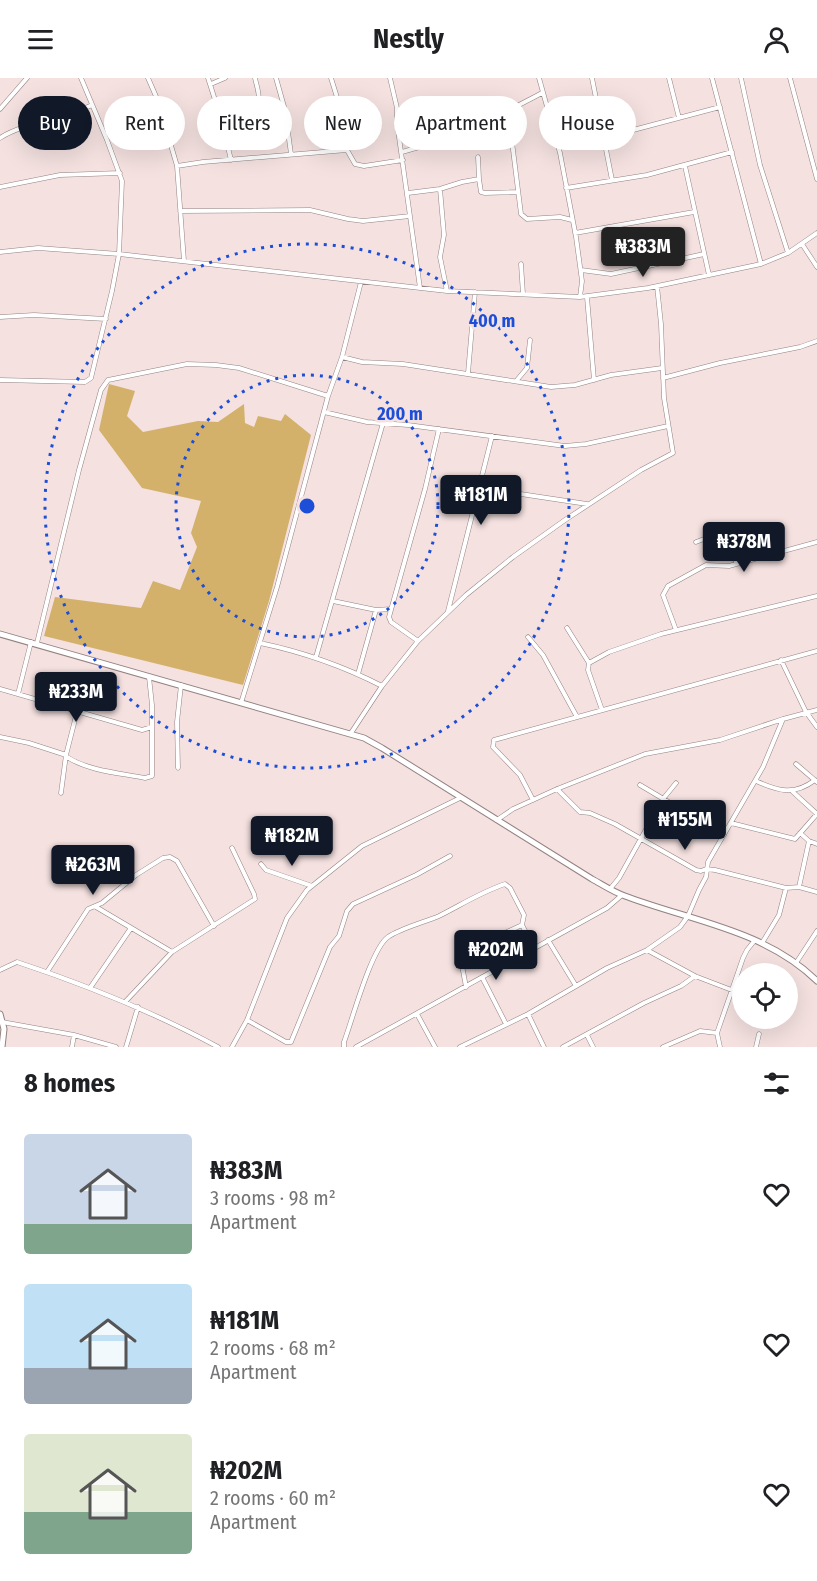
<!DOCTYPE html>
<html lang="en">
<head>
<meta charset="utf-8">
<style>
  :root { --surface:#fff; --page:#f6f6f6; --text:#202124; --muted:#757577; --accent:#111827 }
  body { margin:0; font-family:"Fira Sans Condensed",sans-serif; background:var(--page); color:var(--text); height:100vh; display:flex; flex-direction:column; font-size:22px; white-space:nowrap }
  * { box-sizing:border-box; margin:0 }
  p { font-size:20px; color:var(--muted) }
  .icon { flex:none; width:33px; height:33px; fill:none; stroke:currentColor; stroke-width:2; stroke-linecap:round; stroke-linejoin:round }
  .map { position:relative; height:969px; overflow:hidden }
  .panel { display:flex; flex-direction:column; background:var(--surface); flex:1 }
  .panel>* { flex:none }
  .guide { position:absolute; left:18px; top:18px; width:782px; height:54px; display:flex; gap:12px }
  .buttons { position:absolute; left:732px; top:885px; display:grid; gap:12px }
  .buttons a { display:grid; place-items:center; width:66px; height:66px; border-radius:50%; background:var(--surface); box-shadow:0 6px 24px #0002; font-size:30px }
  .price { position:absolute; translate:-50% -51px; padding:0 14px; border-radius:6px; background:var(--accent); color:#fff; font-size:20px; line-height:39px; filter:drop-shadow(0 2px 3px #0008) }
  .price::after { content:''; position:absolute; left:50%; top:36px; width:18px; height:14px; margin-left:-9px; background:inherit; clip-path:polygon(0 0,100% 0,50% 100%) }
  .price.active { background:#222; color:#fff }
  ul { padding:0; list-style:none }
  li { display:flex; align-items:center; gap:18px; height:150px; padding:0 24px }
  li span { display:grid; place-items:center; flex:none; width:168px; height:120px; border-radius:6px; color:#555 }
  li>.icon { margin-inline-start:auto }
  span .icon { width:72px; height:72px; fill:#fffc; stroke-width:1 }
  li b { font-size:26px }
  h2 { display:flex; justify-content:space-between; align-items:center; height:72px; padding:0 24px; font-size:26px }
  .chip { padding:0 21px; border-radius:27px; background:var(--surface); box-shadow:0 6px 24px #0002; font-size:21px; line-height:54px }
  .chip.active { background:var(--accent); color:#fff }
  header { display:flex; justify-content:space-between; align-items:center; height:78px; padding:0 24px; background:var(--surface); font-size:27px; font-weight:700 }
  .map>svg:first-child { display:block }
  .forest { fill:#d4b16a }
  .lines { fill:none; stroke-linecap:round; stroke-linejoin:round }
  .street-casing { stroke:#948282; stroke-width:5 }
  .secondary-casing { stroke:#948282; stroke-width:7 }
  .street { stroke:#fff; stroke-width:4 }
  .secondary { stroke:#fff; stroke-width:5 }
  .ring { fill:none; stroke:#1d4ed8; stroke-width:3; stroke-dasharray:3 6 }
  .centre { fill:#1d4ed8; stroke:#f4e1e0; stroke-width:3 }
  .ring-label { font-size:18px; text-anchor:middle; font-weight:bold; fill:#1d4ed8; stroke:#f4e1e0; stroke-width:5; stroke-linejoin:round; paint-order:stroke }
</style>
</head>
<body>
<header><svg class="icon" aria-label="menu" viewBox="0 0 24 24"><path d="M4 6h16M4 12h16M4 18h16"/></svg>Nestly<svg class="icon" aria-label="person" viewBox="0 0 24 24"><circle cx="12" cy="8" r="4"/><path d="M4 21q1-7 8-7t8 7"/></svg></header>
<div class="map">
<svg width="817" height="969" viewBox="0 0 817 969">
  <rect width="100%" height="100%" fill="#f4e1e0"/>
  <path class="forest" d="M109 306 135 313 127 338 143 354 198 343 218 344 244 326 245 345 254 349 258 338 281 343 285 336 311 357 269 523 243 607 44 558 55 519 141 530 153 503 180 512 197 469 191 455 201 423 142 410 99 352Z"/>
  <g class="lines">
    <defs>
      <path id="street" d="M148 0 158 23 177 88 184 183
        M208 0 222 44 231 82
        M276 0 285 32 291 76
        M331 0 349 58 347 72 355 86 364 88 403 82
        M390 0 397 30V45L420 210
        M539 0 560 75 576 159 582 203 580 219
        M592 0 612 102
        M669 0 679 40
        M712 0 761 186
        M741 0 760 87 788 175
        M790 0 817 101
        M211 6 225 0
        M0 31 27 0
        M508 32 521 136 527 141 560 139 572 142
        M222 44C230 41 255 32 258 25 261 19 256 6 255 0
        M0 60C23 45 65 40 92 27
        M603 60 720 29
        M402 74 461 57 542 15
        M478 79 479 101 481 114 485 115 517 114
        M177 88 203 84 347 72
        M685 88 709 197
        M0 109 60 97 120 95
        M566 110 647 97 732 74
        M440 111 444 157 440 179 447 213
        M408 115 440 111 462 104 479 101
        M180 133 310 132 348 141 363 143 410 138
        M575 155 694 134
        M802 166 817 189
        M0 174 38 170 119 176 447 213 580 219 648 210 761 186 788 175 817 155
        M521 186 523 216
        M581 192 611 196 704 176
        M587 219 594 302
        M0 239 34 237 106 241
        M342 279 362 284 403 286 551 309 575 307 611 297 662 290
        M468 295 475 214
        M663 300 720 285 800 269 817 263
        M0 302 85 304 91 300 112 213 119 176 122 103 107 62 81 0
        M517 302 527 290 530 262
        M324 334 367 344 408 347 565 368 586 366 668 348
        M514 415 587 426
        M696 464 725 453 728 455 736 484
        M333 523 376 532 391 531
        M448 533 492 358
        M567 550 589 585 588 592 602 632
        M676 552 663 517 668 508 706 487 729 488 817 464
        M528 559 543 577 577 639
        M418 563 391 544 389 539 425 411 439 351
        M37 565 79 392 101 312 108 302 187 286 216 287 239 290 328 318
        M260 565C303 574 343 588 382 608
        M316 579 383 345
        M781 582 806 634 817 649
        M589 585 609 574 661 556 817 518
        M358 596 376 532
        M0 611 142 652 152 649
        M18 616 31 564
        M241 625 277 509 328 318 342 279 361 204
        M351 655 382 608 418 563 466 517 513 479 565 442 641 392 673 375 664 320 661 246 657 208
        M0 659 29 665 66 677
        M67 679C89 693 120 695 145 700L152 698V627L149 599
        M796 686 817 704
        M178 690 177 644 181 607
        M756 703C778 713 794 718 815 702
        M640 707 724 757
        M557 711 580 734 590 735 615 746 696 792 701 793 706 791 715 792 786 810 799 809 817 814
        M793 714 817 736
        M61 715 66 677 77 634
        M533 722 520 697 493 669 494 662 817 573
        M497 742 513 731 557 711 645 676 720 662 783 641 817 632
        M731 745 795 761 817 736
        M800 755 809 763 817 766
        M261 786 266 792 312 808
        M799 809 809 763
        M610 811 619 800 663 721 676 705
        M96 829 172 874
        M548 862 576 908
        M762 865 779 837 786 810
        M647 872 695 898 742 916
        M796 885 817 853
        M0 892 17 884C86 907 154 934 218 969
        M47 894 88 831 102 825 136 797 163 780 170 779 177 783 214 848
        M482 899 506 946
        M466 909 461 882 463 878 496 859 522 847
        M90 910 131 850
        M125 924 172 874 255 821 254 816 232 770
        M417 936 435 969
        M528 936 544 969
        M247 942 286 964H291L330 869 339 858 347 833 353 826 416 797 450 778
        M2 944 74 957 116 969
        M587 957 593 969
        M72 969 74 957
        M126 969 138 929
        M232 969 247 942 287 840 307 812 362 768 460 720
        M344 969V964C352 943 371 871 388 859 399 851 425 844 439 838 461 827 481 814 505 806L510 810 524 837 522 847 534 870
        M356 969 607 830 622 817
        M460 969 528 936 607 890 647 872 680 849 688 838 699 812 706 799 708 784 763 689 783 641
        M563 969 644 925 681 908 695 898
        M663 969 700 953 717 955
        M720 969 717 955 743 880 747 872 755 862
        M756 969 759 956"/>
      <path id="secondary" d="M0 556 364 660 382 670 592 801C603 807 613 814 625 818 691 843 765 852 817 903
        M0 936 4 951 2 969"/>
    </defs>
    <use href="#street" class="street-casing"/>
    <use href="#secondary" class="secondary-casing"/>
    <use href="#street" class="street"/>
    <use href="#secondary" class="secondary"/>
  </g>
  <g class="ring">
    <circle cx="307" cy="428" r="131"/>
    <circle cx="307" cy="428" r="262"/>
  </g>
  <circle cx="307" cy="428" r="9" class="centre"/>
  <g class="ring-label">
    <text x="492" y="249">400 m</text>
    <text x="400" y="342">200 m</text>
  </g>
</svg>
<div class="buttons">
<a><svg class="icon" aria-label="locate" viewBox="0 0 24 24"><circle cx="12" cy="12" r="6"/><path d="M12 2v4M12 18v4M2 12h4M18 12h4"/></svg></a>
</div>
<b class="price active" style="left:643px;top:200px">₦383M</b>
<b class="price" style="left:481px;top:448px">₦181M</b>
<b class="price" style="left:744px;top:495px">₦378M</b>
<b class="price" style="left:76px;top:645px">₦233M</b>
<b class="price" style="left:685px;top:773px">₦155M</b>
<b class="price" style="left:292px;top:789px">₦182M</b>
<b class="price" style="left:93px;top:818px">₦263M</b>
<b class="price" style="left:496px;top:903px">₦202M</b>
<div class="guide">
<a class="chip active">Buy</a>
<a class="chip">Rent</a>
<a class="chip">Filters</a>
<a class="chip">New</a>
<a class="chip">Apartment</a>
<a class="chip">House</a>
</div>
</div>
<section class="panel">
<h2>8 homes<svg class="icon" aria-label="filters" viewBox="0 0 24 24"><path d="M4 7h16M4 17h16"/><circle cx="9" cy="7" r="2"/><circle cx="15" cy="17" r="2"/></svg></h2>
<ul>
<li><span style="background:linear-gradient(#c9d6e8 75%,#7fa58c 0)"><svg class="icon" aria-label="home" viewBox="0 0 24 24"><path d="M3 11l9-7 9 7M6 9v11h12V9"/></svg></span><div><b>₦383M</b><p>3 rooms · 98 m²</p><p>Apartment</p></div><svg class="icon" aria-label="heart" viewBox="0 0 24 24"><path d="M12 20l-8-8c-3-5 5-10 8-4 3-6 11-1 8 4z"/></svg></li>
<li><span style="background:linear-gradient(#bfe0f5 70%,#9aa5b1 0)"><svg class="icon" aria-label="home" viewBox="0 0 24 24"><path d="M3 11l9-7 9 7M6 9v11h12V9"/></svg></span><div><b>₦181M</b><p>2 rooms · 68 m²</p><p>Apartment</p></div><svg class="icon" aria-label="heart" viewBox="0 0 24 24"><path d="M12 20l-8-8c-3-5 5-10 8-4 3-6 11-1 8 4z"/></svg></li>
<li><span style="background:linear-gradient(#dfe7d0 65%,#7fa58c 0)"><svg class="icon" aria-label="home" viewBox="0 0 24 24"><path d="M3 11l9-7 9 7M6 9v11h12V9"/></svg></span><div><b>₦202M</b><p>2 rooms · 60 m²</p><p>Apartment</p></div><svg class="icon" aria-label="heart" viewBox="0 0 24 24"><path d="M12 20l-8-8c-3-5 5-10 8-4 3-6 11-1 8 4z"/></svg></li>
</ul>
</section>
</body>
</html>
